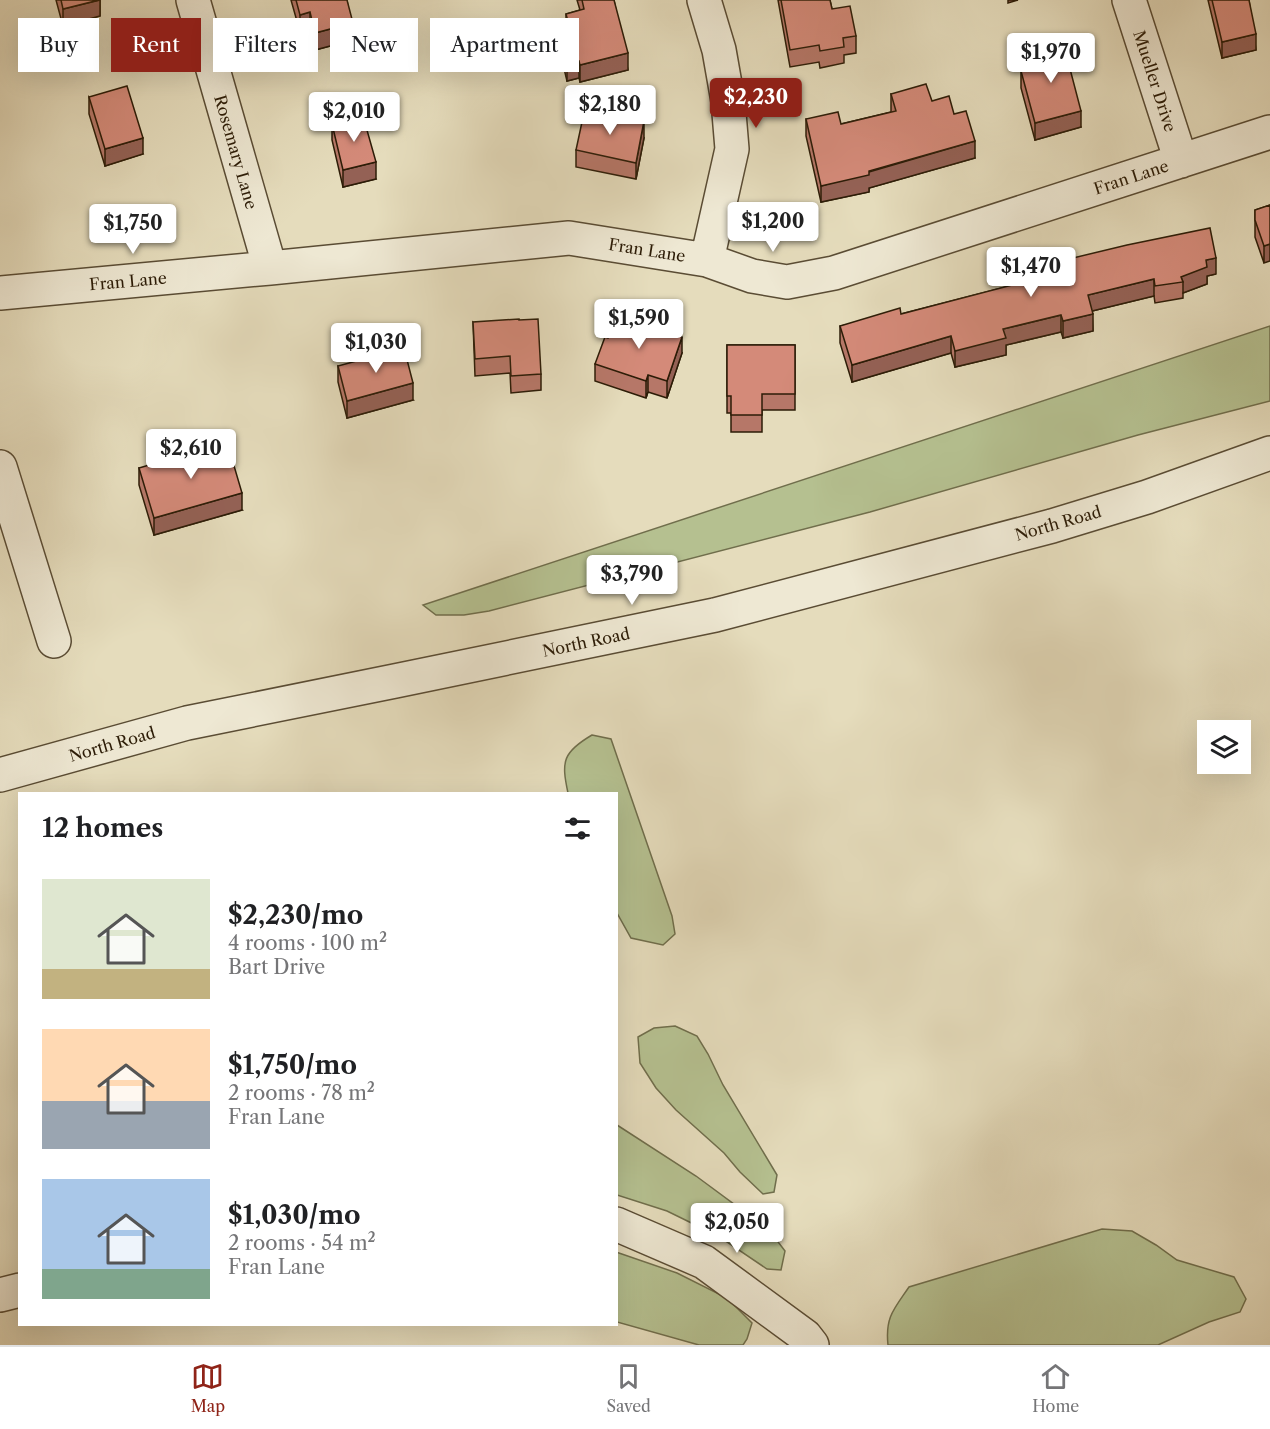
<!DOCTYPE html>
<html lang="en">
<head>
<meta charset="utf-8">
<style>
  :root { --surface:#fff; --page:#f2f2f2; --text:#202124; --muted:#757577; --line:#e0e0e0; --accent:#8f2418 }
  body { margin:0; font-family:"Libre Caslon Text",serif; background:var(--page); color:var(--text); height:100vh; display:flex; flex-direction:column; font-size:22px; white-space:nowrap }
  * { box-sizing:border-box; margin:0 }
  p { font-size:20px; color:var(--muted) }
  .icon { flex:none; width:33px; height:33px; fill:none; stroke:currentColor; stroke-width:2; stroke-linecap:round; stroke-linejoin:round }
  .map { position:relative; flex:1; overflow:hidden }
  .drawer { position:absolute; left:18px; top:792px; width:600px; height:534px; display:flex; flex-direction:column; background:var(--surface); border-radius:0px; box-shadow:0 6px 24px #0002 }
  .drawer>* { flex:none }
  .hud { position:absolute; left:18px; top:18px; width:600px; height:54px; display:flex; gap:12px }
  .fabs { position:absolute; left:1197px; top:720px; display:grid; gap:12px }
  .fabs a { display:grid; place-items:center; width:54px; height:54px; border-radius:0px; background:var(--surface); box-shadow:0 6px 24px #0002; font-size:30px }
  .price { position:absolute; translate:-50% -51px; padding:0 14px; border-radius:6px; background:#fff; color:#222; font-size:20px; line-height:39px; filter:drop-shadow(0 2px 3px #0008) }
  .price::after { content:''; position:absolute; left:50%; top:36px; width:18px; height:14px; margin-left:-9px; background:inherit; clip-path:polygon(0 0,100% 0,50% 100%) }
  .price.on { background:var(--accent); color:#fff }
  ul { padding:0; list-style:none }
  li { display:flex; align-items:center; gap:18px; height:150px; padding:0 24px }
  li span { display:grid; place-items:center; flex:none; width:168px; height:120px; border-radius:0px; color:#555 }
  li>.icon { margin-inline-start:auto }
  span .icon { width:72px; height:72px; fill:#fffc; stroke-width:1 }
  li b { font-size:26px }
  h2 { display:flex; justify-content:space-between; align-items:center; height:72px; padding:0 24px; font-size:26px }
  .chip { padding:0 21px; border-radius:0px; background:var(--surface); box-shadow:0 6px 24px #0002; font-size:21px; line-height:54px }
  .chip.on { background:var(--accent); color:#fff }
  .tab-bar { display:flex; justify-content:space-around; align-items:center; height:84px; border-top:2px solid var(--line); background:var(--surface); font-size:16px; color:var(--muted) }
  .tab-bar a { display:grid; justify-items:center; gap:3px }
  .tab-bar .on { color:var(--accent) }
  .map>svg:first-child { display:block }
  .green { fill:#b5c090; stroke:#706e4c; stroke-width:1.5 }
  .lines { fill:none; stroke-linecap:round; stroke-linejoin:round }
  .minor-casing { stroke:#5a4c34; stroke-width:36 }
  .minor { stroke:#eee8d3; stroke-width:33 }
  .wall { fill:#b67768; stroke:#2c1c07; stroke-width:1.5 }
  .shaded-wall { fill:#946155; stroke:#2c1c07; stroke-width:1.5 }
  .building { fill:#d48a79; stroke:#2c1c07; stroke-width:1.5 }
  .labels { text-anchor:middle; stroke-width:5; stroke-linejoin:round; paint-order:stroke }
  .street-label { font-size:16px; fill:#2c1c07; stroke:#eee8d3 }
</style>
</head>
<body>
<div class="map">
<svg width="1270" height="1345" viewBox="0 0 1270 1345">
  <rect width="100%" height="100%" fill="#e5dcbc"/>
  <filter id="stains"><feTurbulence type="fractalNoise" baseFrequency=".00333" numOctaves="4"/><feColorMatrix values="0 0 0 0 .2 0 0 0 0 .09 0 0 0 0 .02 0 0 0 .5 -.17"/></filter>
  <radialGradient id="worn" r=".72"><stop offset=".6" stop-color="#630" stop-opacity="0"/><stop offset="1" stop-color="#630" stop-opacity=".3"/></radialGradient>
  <path class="green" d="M1270 326V401L1138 435 870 512 489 611 464 615H436L423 605Z
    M592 735 611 739 672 916 675 934 663 945 631 938 617 913 616 794 568 793C561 761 563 752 592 735Z
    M675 1026 697 1036 708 1054 723 1085 777 1175 774 1192 763 1194 740 1172 724 1153 676 1110 656 1088 640 1063 638 1037 654 1028Z
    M617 1125 696 1176 769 1230 785 1251 781 1270 767 1269 718 1236 667 1211 617 1195Z
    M1102 1229 1132 1231 1156 1245 1177 1260 1234 1277 1246 1299 1240 1312 1209 1322 1158 1345H888C885 1317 894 1309 909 1287Z
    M616 1252 677 1273 727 1298 752 1323 747 1339 743 1345H699L617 1322Z"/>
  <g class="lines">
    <defs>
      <path id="minor" d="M193 0 270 268
        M704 0 719 50 728 101 732 149 707 260
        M1129 0 1181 161
        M0 293 270 268 569 238 707 260 752 276 787 282 834 273 1270 132
        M0 467 54 641
        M0 775 187 723 395 681 715 615 1052 526 1147 497 1270 453
        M616 1224 704 1262 805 1336 812 1345
        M0 1295 20 1290"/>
    </defs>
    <use href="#minor" class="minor-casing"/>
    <use href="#minor" class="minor"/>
  </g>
  <path class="wall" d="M56 0H100V16L63 26Z
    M291 0H347L353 40 315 50 310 29 300 32Z
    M577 0H614L628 70 580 82 579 78 567 81 560 52V36L567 34 566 30V14L580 10Z
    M778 0H830L832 9 856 36V53L844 55V63L820 68 819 62 790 67Z
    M1208 0H1249L1256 50 1222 58Z
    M1031 51 1081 127 1035 140 1021 88V71L1031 68Z
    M891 94 932 101 954 114 975 158 869 188V192L821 202 806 136V119L841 124 891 112Z
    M89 97 143 154 105 166 89 114Z
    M332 124 376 179 343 187 332 140Z
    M644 138 636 179 576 167V150Z
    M1270 205 1264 263 1255 237V210Z
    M1048 264 1216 274 1207 276V284L1183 293V298L1155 303 1154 296 1092 311 1093 331 1063 338 1061 332 1006 345V355L955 367 951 353 852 382 840 343V326L901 314 1048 276Z
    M473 322 541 374V390L511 393 510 373 475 376Z
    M727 345H795V410H762V432H731V413H727Z
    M682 353 667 398 648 392 646 398 595 381V364Z
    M338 366 413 400 347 418 338 382Z
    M139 468 242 510 154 535 139 485Z"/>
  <path class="shaded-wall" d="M100 0V16L63 26V9Z
    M1008 0H1018L1008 3Z
    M310 12V29L300 32V15Z
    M353 23V40L315 50V33Z
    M1256 34V50L1222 58V42Z
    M628 53V70L580 82V65Z
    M579 61V78L567 81V65Z
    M1081 111V127L1035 140V123Z
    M644 121V138L636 179V163Z
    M143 138V154L105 166V149Z
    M975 141V158L869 188V192L821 202V186Z
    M376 162V179L343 187V170Z
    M1270 244V261L1264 263V246Z
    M1216 258V274L1207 276V284L1183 293V282L1181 277 1206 260Z
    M1154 279V296L1088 312V295Z
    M1093 314V331L1063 338V321Z
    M1061 315V332L1006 345V355L955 367V351L1003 329Z
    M951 336V353L852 382V365Z
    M682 337V353L667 398V381Z
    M648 375V392L646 398V381Z
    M413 383V400L347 418V401Z
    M242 493V510L154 535V518Z"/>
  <path class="building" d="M61 0H99L63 9Z
    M296 0H347L353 23 315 33 310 12 300 15Z
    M582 0H614L628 53 580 65 579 61 567 65 560 36 571 33 566 14 584 9Z
    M781 0H830L832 9 850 6 856 36 843 38 844 47 820 51 819 45 790 50Z
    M1212 0H1249L1256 34 1222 42Z
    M1063 42 1081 111 1035 123 1021 71 1035 67 1031 51Z
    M926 84 932 101 949 96 954 114 966 111 975 141 869 171V175L821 186 806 119 838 112 841 124 896 111 891 94Z
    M127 86 143 138 105 149 89 97Z
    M585 108 644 121 636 163 576 150Z
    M363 116 376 162 343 170 332 124Z
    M1270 205V244L1264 246 1255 220V210Z
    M1210 228 1216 258 1206 260 1207 267 1181 277 1183 282 1155 286 1154 279 1088 295 1093 314 1063 321 1061 315 1003 329 1006 338 955 351 951 336 852 365 840 326 900 308 901 314 1051 275 1048 264 1127 245Z
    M616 314 682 337 667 381 648 375 646 381 595 364 605 337 608 338Z
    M519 319V320L538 319 541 374 511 376 510 356 475 359 473 322Z
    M727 345H795V394H762V415H731V396H727Z
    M404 348 413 383 347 401 338 366Z
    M227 442 242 493 154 518 139 468Z"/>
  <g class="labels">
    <g class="street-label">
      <text transform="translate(1155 81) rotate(72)" y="6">Mueller Drive</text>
      <text transform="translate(236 152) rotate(74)" y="6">Rosemary Lane</text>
      <text transform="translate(1131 177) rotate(-18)" y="6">Fran Lane</text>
      <text transform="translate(647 250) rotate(9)" y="6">Fran Lane</text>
      <text transform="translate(128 281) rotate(-5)" y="6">Fran Lane</text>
      <text transform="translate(1058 523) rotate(-16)" y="6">North Road</text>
      <text transform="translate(586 642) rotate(-12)" y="6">North Road</text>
      <text transform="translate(112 744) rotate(-16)" y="6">North Road</text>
    </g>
  </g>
  <rect width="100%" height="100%" filter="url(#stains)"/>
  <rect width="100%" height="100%" fill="url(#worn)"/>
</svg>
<div class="fabs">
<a><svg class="icon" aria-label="layers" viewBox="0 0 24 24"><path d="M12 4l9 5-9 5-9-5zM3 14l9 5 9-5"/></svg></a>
</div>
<b class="price" style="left:1051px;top:84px">$1,970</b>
<b class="price on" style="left:756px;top:129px">$2,230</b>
<b class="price" style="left:610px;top:136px">$2,180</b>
<b class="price" style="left:354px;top:143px">$2,010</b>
<b class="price" style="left:773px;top:253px">$1,200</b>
<b class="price" style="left:133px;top:255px">$1,750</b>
<b class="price" style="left:1031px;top:298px">$1,470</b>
<b class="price" style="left:639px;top:350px">$1,590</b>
<b class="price" style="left:376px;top:374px">$1,030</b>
<b class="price" style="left:191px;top:480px">$2,610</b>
<b class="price" style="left:632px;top:606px">$3,790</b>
<b class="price" style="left:737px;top:1254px">$2,050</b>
<div class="hud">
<a class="chip">Buy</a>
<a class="chip on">Rent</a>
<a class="chip">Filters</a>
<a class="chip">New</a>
<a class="chip">Apartment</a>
</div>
<section class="drawer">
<h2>12 homes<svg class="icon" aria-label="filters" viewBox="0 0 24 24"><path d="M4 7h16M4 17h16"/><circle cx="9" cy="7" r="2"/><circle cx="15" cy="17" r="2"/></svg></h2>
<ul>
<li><span style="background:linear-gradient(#dfe7d0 75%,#c2b280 0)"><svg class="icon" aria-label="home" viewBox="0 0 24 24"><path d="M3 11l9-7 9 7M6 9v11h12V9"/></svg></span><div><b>$2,230/mo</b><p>4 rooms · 100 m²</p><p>Bart Drive</p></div></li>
<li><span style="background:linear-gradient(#ffd9b3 60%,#9aa5b1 0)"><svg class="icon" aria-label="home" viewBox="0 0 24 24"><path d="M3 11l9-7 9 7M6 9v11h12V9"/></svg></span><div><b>$1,750/mo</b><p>2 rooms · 78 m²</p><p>Fran Lane</p></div></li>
<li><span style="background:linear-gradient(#a9c7e8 75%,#7fa58c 0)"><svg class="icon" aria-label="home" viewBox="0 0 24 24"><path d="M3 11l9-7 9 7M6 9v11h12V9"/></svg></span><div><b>$1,030/mo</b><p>2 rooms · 54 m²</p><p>Fran Lane</p></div></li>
</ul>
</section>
</div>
<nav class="tab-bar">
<a class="on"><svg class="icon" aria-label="map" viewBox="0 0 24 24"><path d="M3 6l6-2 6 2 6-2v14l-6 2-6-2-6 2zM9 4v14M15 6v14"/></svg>Map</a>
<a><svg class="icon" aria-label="saved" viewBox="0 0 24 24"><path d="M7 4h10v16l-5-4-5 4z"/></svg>Saved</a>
<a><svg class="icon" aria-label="home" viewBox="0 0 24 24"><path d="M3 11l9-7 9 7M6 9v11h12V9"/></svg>Home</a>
</nav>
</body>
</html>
